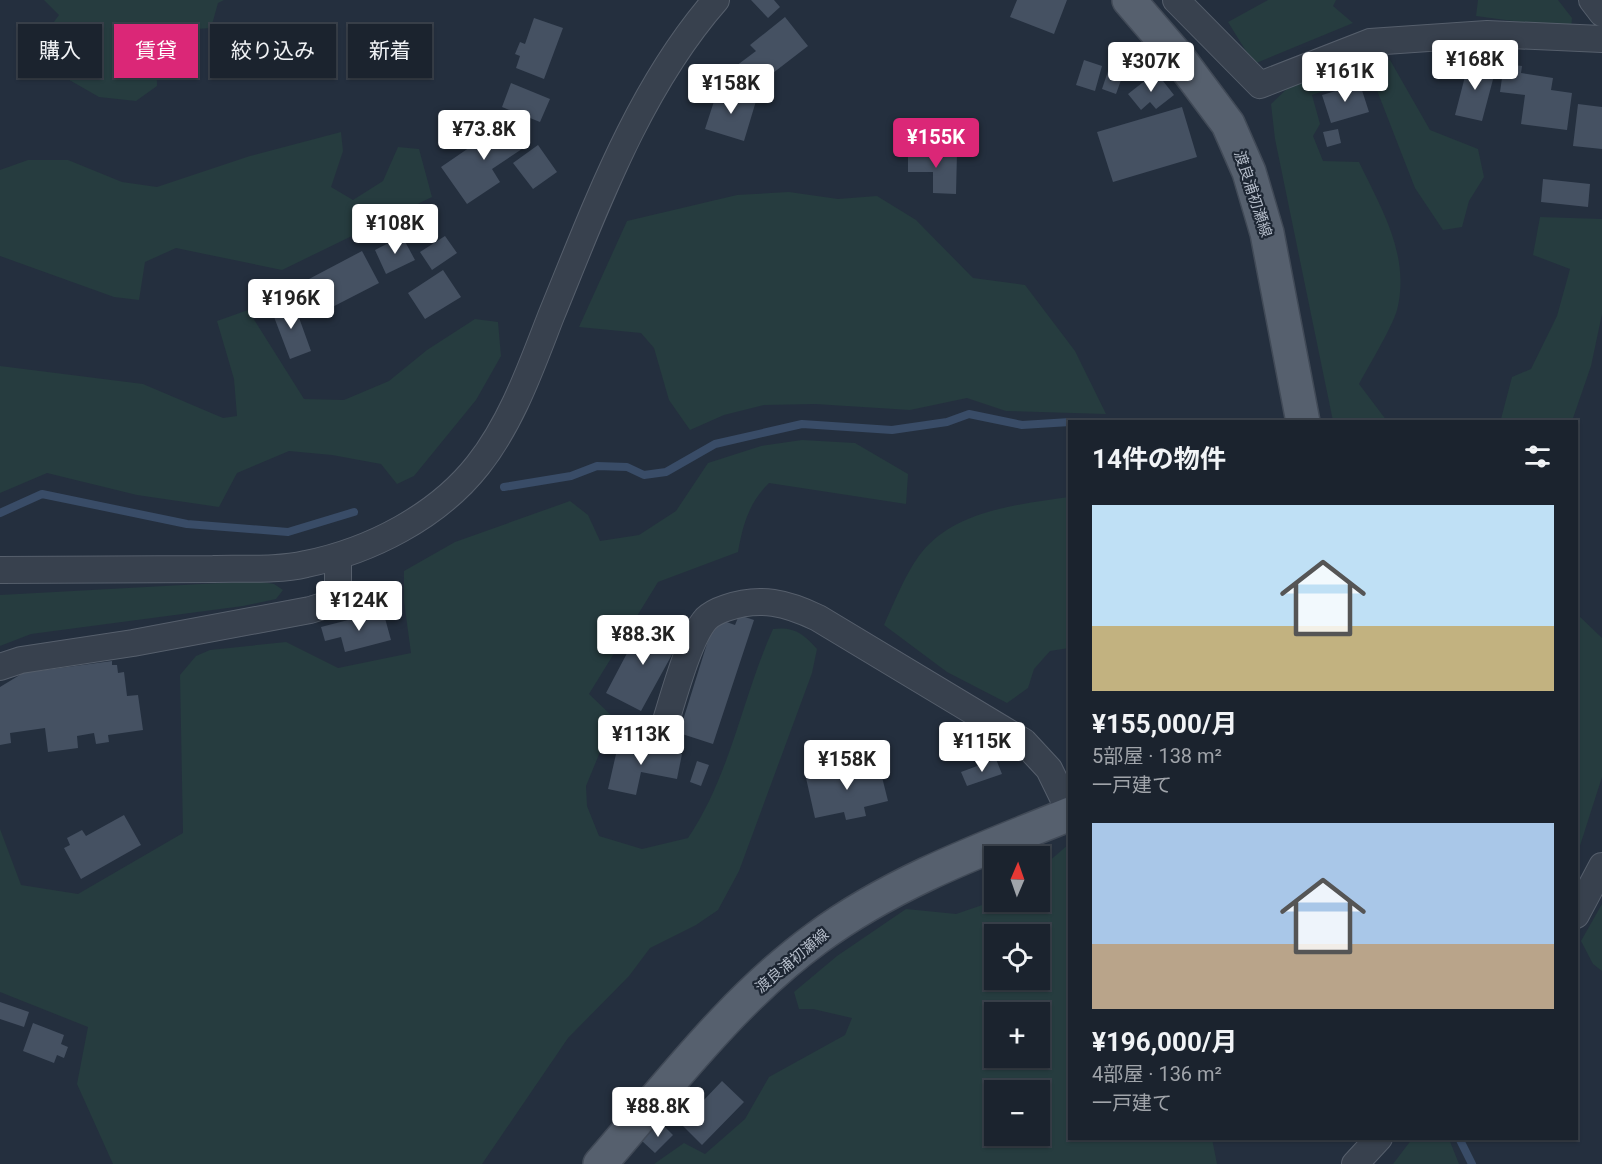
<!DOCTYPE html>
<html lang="ja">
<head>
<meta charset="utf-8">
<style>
  :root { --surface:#1b232e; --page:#242b36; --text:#f1f3f6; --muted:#a0a4aa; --line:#39404a; --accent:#db2777 }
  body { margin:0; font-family:Roboto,"Noto Sans JP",sans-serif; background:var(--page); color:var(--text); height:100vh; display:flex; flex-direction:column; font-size:22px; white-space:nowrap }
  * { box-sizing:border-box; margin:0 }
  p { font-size:20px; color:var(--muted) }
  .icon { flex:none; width:33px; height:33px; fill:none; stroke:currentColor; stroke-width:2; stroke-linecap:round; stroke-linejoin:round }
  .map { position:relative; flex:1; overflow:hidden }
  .drawer { position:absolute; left:1068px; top:420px; width:510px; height:720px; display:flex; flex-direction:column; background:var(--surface); border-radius:0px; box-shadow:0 2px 4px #0004,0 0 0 2px var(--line) }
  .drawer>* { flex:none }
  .hud { position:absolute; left:18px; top:24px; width:570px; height:54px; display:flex; gap:12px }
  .needle { width:39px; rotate:2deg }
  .controls { position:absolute; left:984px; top:846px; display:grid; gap:12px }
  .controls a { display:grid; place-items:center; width:66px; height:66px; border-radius:0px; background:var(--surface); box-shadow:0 2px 4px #0004,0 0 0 2px var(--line); font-size:30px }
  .price { position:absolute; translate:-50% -51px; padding:0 14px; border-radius:6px; background:#fff; color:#222; font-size:20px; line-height:39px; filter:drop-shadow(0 2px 3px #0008) }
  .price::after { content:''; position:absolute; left:50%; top:36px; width:18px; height:14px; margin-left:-9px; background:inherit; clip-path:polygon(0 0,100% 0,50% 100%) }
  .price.selected { background:var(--accent); color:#fff }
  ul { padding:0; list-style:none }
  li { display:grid; align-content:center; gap:12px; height:318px; padding:0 24px }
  li span { display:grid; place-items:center; height:186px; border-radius:0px; color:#555 }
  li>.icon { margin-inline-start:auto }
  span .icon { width:108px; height:108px; fill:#fffc; stroke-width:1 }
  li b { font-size:26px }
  h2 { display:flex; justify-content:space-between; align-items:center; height:72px; padding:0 24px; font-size:26px }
  .pill { padding:0 21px; border-radius:0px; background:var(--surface); box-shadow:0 2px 4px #0004,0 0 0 2px var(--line); font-size:21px; line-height:54px }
  .pill.selected { background:var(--accent); color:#fff }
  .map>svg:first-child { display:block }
  .green { fill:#263c3f; fill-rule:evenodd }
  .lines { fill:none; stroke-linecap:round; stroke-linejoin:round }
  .stream { stroke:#394c67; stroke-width:8 }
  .building { fill:#455162 }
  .minor-casing { stroke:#565f6c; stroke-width:28 }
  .major-casing { stroke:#414a57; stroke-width:36 }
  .minor { stroke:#38414e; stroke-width:26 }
  .major { stroke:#56606e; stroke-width:33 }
  .labels { text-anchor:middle; stroke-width:4.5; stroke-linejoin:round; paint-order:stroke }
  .street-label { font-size:15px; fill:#b4bcc9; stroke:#1d2633 }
</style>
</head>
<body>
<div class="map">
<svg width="1602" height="1164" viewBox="0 0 1602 1164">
  <rect width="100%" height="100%" fill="#242f3e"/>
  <path class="green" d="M44 0H224L218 3 211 28 156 32 157 86 136 101 99 97 45 66 39 42 59 15Z
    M1268 0H1336L1333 6 1353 23 1254 64 1228 22Z
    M1478 0H1558L1572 18 1571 29 1476 16Z
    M1390 60 1430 130 1478 149 1484 177 1469 201 1462 227 1443 230 1415 188 1371 75 1312 95 1320 124 1313 136 1323 161 1359 162C1381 208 1409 253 1398 306 1395 323 1369 365 1359 384L1387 421H1333L1275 139 1271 104 1292 84Z
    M341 132 343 151 331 187 353 200 383 181 398 147 419 149 432 197 282 270 176 248 145 262 139 300 114 297 0 256V170L28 160H68L122 182 157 187 250 156Z
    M789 192 838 199 877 196 916 220 973 278 1025 285 1075 351 1106 414 1006 411 967 398 910 410 815 404 764 405 724 415 690 430 669 400 654 348 641 333 579 327 627 221 737 195Z
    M1540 217 1602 219V314L1591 366 1572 421H1497L1501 419 1512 377 1531 369 1557 316 1570 269 1533 255Z
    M248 310 304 399 344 400 389 381 427 350 475 319 498 322 501 356 476 400 414 476 397 484 381 464 332 455 289 451 237 473 219 507 137 495 47 473 0 493V366L143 384 223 418 237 416 234 379 217 321Z
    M802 440 855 443 908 474 906 504 769 483C749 503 743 524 738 552L658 582 589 694 614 718 586 786 587 806 599 836 642 849 688 838C731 774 742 698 773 629 794 626 804 634 817 649L812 673 739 871 718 910 696 925 650 948 629 976 568 1038 482 1164H113L77 1084 88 1027 0 992V829L21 885 78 894 183 833 180 675 196 656 210 650 286 642 338 668 411 653 404 601V571L455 542 570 501 588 515 600 541 639 535 676 511 708 463 761 446Z
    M1069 497V648L1050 651 1034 669 1028 688 1007 703 947 672 884 625C894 603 907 570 922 552 956 510 1020 504 1069 497Z
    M257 581 274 584 283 590 276 599 243 606 31 634 0 646V595Z
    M1577 614 1602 638V777L1577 855Z
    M1069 844 1070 1138 1212 1139 1217 1164H654L684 1143 705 1154 745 1119 769 1077 845 1035 852 1018 813 1009H799L794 992 837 956 906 909 956 914 994 901 1040 902V869ZM994 934H1040V980H994ZM994 1012H1040V1058H994ZM994 1090H1040V1136H994Z
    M1602 904V971L1593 964 1581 941Z
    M1412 1139H1449L1459 1164H1393Z"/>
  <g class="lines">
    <path class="stream" d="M504 487 571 476 597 466 627 467 644 475 666 472 715 444 802 424 892 430 947 422 969 414 1022 425 1070 422
      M0 513 42 494 187 524 288 532 354 512
      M1459 1138 1472 1164"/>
  </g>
  <path class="building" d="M751 0H774L780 7 768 18Z
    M1017 0H1067L1054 34 1010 17Z
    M785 17 808 46 773 73 767 66 749 81 736 66 756 51 750 45Z
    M534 18 563 28 544 79 516 68 520 56 515 54 520 42 525 44Z
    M1084 60 1102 66 1095 91 1076 85Z
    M1469 61 1496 68 1482 121 1455 115Z
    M1504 64 1522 66 1521 73 1553 78 1551 90 1572 93 1567 130 1521 124 1525 95 1500 92Z
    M1110 65 1125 69 1116 94 1102 89Z
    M1156 72 1174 95 1156 109 1150 102 1141 110 1128 94Z
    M511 83 550 99 540 122 502 107Z
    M1360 84 1369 112 1331 123 1322 95Z
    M718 89 756 101 744 141 705 129Z
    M1578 104 1602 107V149L1573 146Z
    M1182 107 1197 157 1113 182 1097 132Z
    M511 119 528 145 492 169 500 182 467 204 441 167Z
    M1338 129 1341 143 1327 147 1323 132Z
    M538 145 557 172 533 189 513 163Z
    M908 151 957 152 956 194 933 193V172H908Z
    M1543 179 1590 184 1588 207 1541 202Z
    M402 236 415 260 386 274 375 250Z
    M445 236 457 253 432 270 420 252Z
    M362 251 379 283 311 318 300 297 314 289 309 279Z
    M443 270 461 297 425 319 408 293Z
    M293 301 311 351 290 359 271 309Z
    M383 611 391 640 345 652 341 637 325 641 321 627Z
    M739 615 754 620 713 744 679 733 715 618 735 625Z
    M644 621 680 640 641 711 606 693Z
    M112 661V665H117L118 673 124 672 127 696 138 695 143 730 108 735 109 742 96 744 94 733 77 736 78 748 48 752 45 728 10 733 11 743 0 745V687L23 673Z
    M1066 688H1070V721H1068Z
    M619 741 682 754 677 779 641 772 636 795 608 789Z
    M996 759 1002 774 967 786 961 772Z
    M697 761 709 765 701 786 690 782Z
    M878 761 888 801 864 807 866 816 846 820 844 812 815 818 806 778Z
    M124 815 141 845 81 879 64 848 70 845 67 838 82 830 86 836Z
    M0 1002 29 1012 24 1027 0 1019Z
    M33 1023 64 1035 61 1044 68 1047 64 1058 57 1055 54 1063 23 1051Z
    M722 1081 744 1102 702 1145 681 1124Z
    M660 1122 673 1135 655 1153 642 1141Z"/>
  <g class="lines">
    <defs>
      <path id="minor" d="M1176 0 1260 85 1370 42 1487 34 1602 39
        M1592 0 1602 13
        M0 570C71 569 142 570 213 569 243 568 276 571 306 564 370 551 437 517 478 465 512 422 531 367 551 316 595 209 638 89 716 0
        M0 667 21 660 133 643 310 610 326 605 338 594V556
        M663 730C672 703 688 639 706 619 711 614 720 610 726 608 760 596 787 603 818 618L1024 742 1049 769 1070 812
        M1576 915 1602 866
        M1355 1164 1379 1138"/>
      <path id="major" d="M1129 0 1178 57 1228 124 1249 172 1267 233 1303 422
        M600 1164C668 1086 733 999 817 938 893 882 983 849 1070 814"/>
    </defs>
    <use href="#minor" class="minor-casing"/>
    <use href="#major" class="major-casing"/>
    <use href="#minor" class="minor"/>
    <use href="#major" class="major"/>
  </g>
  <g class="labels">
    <g class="street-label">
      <text transform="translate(1253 194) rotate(72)" y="5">渡良浦初瀬線</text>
      <text transform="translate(792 961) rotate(-40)" y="5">渡良浦初瀬線</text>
    </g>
  </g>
</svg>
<div class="controls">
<a><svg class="needle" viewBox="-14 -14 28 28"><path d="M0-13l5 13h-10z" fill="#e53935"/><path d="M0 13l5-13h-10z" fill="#a0a4aa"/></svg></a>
<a><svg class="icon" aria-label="locate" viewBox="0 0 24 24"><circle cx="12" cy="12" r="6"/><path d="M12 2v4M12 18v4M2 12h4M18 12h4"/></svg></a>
<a>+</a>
<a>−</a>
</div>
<b class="price" style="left:1475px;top:91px">¥168K</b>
<b class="price" style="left:1151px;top:93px">¥307K</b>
<b class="price" style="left:1345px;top:103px">¥161K</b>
<b class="price" style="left:731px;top:115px">¥158K</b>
<b class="price" style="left:484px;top:161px">¥73.8K</b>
<b class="price selected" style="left:936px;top:169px">¥155K</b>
<b class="price" style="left:395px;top:255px">¥108K</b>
<b class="price" style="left:291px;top:330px">¥196K</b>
<b class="price" style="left:359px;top:632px">¥124K</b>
<b class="price" style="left:643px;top:666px">¥88.3K</b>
<b class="price" style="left:641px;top:766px">¥113K</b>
<b class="price" style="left:982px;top:773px">¥115K</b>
<b class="price" style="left:847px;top:791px">¥158K</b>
<b class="price" style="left:658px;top:1138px">¥88.8K</b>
<div class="hud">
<a class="pill">購入</a>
<a class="pill selected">賃貸</a>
<a class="pill">絞り込み</a>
<a class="pill">新着</a>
</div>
<section class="drawer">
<h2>14件の物件<svg class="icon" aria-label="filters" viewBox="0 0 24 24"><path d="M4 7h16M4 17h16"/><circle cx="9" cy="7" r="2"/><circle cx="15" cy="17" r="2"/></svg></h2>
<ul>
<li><span style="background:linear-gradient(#bfe0f5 65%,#c2b280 0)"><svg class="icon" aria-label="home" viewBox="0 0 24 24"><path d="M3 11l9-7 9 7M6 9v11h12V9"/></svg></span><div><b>¥155,000/月</b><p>5部屋 · 138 m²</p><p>一戸建て</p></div></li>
<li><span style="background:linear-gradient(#a9c7e8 65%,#b9a48a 0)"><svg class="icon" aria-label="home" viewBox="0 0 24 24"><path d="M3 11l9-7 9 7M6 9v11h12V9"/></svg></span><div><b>¥196,000/月</b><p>4部屋 · 136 m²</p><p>一戸建て</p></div></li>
</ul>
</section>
</div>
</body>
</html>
